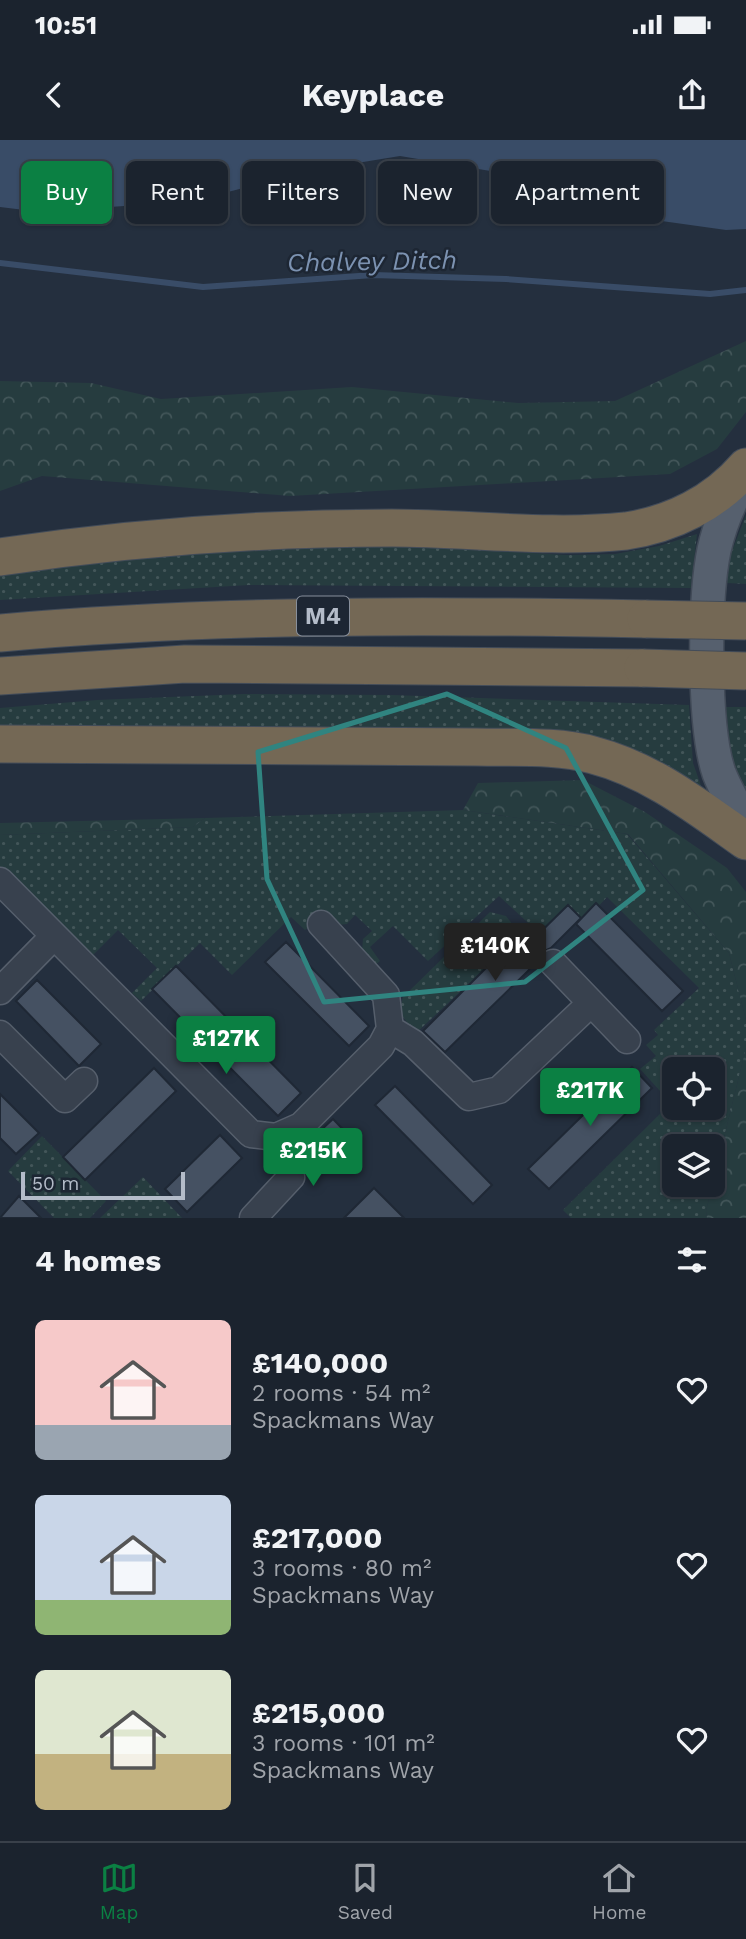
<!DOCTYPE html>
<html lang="en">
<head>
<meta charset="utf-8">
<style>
  :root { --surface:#1b232e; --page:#242b36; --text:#f1f3f6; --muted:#a0a4aa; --line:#39404a; --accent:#0b8043 }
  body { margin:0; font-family:"Work Sans",sans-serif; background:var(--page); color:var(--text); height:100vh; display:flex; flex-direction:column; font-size:26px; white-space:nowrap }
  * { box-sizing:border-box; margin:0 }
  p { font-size:23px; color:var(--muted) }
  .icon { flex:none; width:38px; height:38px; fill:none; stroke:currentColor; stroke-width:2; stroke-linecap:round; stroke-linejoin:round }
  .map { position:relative; height:1078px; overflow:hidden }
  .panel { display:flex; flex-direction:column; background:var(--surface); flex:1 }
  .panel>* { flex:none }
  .hud { position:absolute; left:21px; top:21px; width:705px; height:63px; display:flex; gap:14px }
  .buttons { position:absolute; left:662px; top:917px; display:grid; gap:14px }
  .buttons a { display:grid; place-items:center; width:63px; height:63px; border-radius:10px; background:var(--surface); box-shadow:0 2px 5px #0004,0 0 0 2px var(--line); font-size:35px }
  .scale { position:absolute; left:21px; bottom:18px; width:164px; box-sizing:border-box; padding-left:7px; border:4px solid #b4bcc9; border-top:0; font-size:19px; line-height:24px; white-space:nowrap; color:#b4bcc9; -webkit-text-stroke:5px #1d2633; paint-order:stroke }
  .price { position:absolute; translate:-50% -60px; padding:0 16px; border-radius:7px; background:var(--accent); color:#fff; font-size:23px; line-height:46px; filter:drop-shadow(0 2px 4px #0008) }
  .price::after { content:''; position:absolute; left:50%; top:42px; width:21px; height:16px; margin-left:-10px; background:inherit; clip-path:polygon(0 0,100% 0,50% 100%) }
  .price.active { background:#222; color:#fff }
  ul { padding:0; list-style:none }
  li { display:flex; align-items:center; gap:21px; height:175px; padding:0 35px }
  li span { display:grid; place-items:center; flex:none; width:196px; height:140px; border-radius:10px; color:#555 }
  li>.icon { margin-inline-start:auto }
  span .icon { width:84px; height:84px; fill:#fffc; stroke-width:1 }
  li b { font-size:30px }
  h2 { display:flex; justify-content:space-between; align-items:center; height:84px; padding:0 35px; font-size:30px }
  .chip { padding:0 24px; border-radius:10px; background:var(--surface); box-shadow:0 2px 5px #0004,0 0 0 2px var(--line); font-size:24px; line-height:63px }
  .chip.active { background:var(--accent); color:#fff }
  .status { display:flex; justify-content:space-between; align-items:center; height:49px; padding:0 35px; background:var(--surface); direction:ltr }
  .status svg { height:19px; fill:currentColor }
  header { display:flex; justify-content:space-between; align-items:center; height:91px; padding:0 35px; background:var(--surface); font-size:32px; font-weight:700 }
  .tabs { display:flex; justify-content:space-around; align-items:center; height:98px; border-top:2px solid var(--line); background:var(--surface); font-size:19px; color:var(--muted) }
  .tabs a { display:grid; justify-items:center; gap:4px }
  .tabs .active { color:var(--accent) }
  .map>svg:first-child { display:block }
  .grass { fill:url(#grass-dots); fill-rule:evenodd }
  .forest { fill:url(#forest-crowns) }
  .water { fill:#394c67 }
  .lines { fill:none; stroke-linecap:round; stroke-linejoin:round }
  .stream { stroke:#394c67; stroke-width:6 }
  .building { fill:#455162; stroke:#1f2835; stroke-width:2 }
  .minor-casing { stroke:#565f6c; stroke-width:29 }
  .major-casing { stroke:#414a57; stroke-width:36 }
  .highway-casing { stroke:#434c59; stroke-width:39 }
  .minor { stroke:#38414e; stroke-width:26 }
  .major { stroke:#56606e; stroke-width:33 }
  .highway { stroke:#746855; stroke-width:37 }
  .highway-bridge-casing { stroke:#434c59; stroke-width:39; stroke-linecap:butt }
  .highway-bridge { stroke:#746855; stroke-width:37 }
  .marked { fill:none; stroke:#308480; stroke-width:5; stroke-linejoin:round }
  .labels { text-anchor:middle; stroke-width:5; stroke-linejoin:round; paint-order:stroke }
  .shield { fill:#1d2633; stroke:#878f9c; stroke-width:2 }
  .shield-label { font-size:23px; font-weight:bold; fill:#b4bcc9 }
  .water-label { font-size:26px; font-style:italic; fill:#7c92b1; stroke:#1d2633 }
</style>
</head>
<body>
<div class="status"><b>10:51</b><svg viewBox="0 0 49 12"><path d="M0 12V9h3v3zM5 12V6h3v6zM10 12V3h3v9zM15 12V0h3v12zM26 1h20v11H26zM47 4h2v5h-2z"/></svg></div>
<header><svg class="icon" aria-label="back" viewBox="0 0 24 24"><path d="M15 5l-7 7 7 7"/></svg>Keyplace<svg class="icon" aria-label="share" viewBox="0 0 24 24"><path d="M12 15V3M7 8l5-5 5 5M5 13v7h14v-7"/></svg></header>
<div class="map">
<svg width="746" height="1078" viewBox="0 0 746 1078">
  <defs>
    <pattern id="grass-dots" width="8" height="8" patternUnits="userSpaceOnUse" patternTransform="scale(1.75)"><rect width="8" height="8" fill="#263c3f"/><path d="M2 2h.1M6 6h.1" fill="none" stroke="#435659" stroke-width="1.8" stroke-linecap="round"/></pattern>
    <pattern id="forest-crowns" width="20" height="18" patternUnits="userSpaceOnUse" patternTransform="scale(1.75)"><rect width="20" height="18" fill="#263c3f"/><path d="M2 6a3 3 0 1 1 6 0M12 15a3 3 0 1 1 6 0" fill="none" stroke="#435659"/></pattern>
  </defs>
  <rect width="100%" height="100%" fill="#242f3e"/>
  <path class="grass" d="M746 375V444L727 443 730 416Z
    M697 394 691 448 249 445 0 460V428L159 409 392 405 567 415 615 414 659 406Z
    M244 554 392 555 689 565 693 623 704 654 656 623 0 588V568L97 560Z
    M726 567H746V652L731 617Z
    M463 670 627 694 729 813 746 880V908L706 1071 707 1078H571L563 1070 671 963 640 929 656 916 646 905 658 895 654 890 699 848 607 757 584 782 566 766 541 795 499 756 428 821 393 786 370 807 380 821 375 825 362 811 363 799 372 791 355 775 347 784 338 785 327 773 305 790 291 777 232 835 200 803 141 861 132 853 157 828 118 790 93 815 105 828 100 833 0 730V695L193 687 205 678ZM674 929H712V968H674ZM674 1006H712V1045H674Z
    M490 772 506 776 529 806 520 819 508 807 415 894 399 871 403 857Z
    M42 996 106 1061 90 1078H54L8 1031Z
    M143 1037 182 1078H100Z"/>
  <path class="forest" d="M746 201V272L717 309 670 334 290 356 42 336 0 351V241L91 243 161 259 352 247 518 263 615 261Z
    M583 640 645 672 727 728 746 752V880L729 813 628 694 463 670 478 643Z
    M205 678 193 687 0 695V683Z
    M746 908V1078H707L706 1071Z"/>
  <path class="water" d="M0 0H746V89L726 90 633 77 526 37 400 16 314 30 193 61 41 72 0 67Z"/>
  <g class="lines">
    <path class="stream" d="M0 123 203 147 373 135 506 139 710 154 746 150"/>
  </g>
  <path class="building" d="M596 763 683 851 662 871 576 784Z
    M568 765 581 778 551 808 542 812 528 831 445 912 423 891 506 808 515 817Z
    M286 802 369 886 349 906 265 822Z
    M176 826 301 953 278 976 152 849Z
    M37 840 101 904 79 926 16 861Z
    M632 927 652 948 549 1049 528 1029Z
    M154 928 176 951 85 1040 63 1017Z
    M395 946 492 1045 473 1064 375 965Z
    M0 954 39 993 16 1014 0 998Z
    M333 979 360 1007 348 1019 320 991Z
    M220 995 242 1018 187 1072 165 1049Z
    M374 1048 404 1078H344Z
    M19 1056 41 1078H0Z"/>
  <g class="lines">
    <defs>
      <path id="minor" d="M0 741 251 994 276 997 301 986 381 906 390 889 386 855 321 784
        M553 823 627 900
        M0 851 54 796
        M390 889 413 903 469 957 499 950 590 864
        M0 894 65 959 84 941
        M253 1078 291 1037 276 997"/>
      <path id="major" d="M746 332C732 356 720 383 714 410 704 459 703 587 719 633 726 651 736 668 746 685"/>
      <path id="highway" d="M0 417C129 398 262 388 392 388 469 388 549 399 626 391 672 384 715 363 746 327
        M0 493C215 474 430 475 646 479
        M0 536 185 524 643 528
        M0 604 476 607C514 608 557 605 593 615 651 630 698 667 746 701"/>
    </defs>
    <use href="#minor" class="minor-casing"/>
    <use href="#major" class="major-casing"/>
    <use href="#highway" class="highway-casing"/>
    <use href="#minor" class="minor"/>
    <use href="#major" class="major"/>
    <use href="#highway" class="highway"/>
    <defs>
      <path id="highway-bridge" d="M646 479 746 481
        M643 528 746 531"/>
    </defs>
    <use href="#highway-bridge" class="highway-bridge-casing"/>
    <use href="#highway-bridge" class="highway-bridge"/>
  </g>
  <path class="marked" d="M447 554 566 608 643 750 525 842 324 862 267 739 258 612Z"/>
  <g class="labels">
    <rect class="shield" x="297" y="456.5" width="52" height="39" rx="5"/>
    <g class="shield-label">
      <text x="323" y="484">M4</text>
    </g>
    <g class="water-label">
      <text transform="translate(372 121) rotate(-1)" y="9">Chalvey Ditch</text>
    </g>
  </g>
</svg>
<div class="buttons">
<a><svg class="icon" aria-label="locate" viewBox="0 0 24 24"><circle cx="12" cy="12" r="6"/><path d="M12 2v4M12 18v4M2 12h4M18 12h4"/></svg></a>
<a><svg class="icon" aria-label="layers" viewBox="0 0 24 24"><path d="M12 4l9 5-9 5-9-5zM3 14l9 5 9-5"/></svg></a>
</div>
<div class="scale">50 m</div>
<b class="price active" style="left:495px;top:843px">£140K</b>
<b class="price" style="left:226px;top:936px">£127K</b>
<b class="price" style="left:590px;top:988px">£217K</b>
<b class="price" style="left:313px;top:1048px">£215K</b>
<div class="hud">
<a class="chip active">Buy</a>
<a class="chip">Rent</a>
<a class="chip">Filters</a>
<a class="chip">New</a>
<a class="chip">Apartment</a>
</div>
</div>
<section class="panel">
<h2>4 homes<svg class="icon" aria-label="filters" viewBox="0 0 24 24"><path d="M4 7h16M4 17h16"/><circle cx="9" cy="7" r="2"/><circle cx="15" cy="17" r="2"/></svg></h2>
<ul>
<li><span style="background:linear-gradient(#f6c9c9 75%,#9aa5b1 0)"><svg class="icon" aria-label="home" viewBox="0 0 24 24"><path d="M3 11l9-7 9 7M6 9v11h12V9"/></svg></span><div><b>£140,000</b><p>2 rooms · 54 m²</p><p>Spackmans Way</p></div><svg class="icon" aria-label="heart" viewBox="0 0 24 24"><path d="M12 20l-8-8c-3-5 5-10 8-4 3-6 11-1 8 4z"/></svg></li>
<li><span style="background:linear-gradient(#c9d6e8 75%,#8fb573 0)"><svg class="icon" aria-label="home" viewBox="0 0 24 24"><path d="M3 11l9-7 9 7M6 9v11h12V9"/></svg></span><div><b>£217,000</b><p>3 rooms · 80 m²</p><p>Spackmans Way</p></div><svg class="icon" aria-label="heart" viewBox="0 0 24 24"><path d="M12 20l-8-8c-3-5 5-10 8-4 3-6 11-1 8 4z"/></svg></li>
<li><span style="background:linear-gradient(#dfe7d0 60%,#c2b280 0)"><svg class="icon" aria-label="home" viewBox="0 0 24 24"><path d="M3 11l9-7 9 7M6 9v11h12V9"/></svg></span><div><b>£215,000</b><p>3 rooms · 101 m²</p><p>Spackmans Way</p></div><svg class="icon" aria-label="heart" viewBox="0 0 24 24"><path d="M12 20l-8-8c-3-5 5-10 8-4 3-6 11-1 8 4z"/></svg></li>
</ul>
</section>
<nav class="tabs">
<a class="active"><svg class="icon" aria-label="map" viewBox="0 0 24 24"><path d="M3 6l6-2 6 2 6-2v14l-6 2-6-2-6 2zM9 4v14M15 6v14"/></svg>Map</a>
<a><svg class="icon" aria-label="saved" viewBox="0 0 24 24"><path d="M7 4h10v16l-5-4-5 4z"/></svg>Saved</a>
<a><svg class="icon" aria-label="home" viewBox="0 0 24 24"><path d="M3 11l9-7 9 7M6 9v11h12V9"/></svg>Home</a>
</nav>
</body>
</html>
